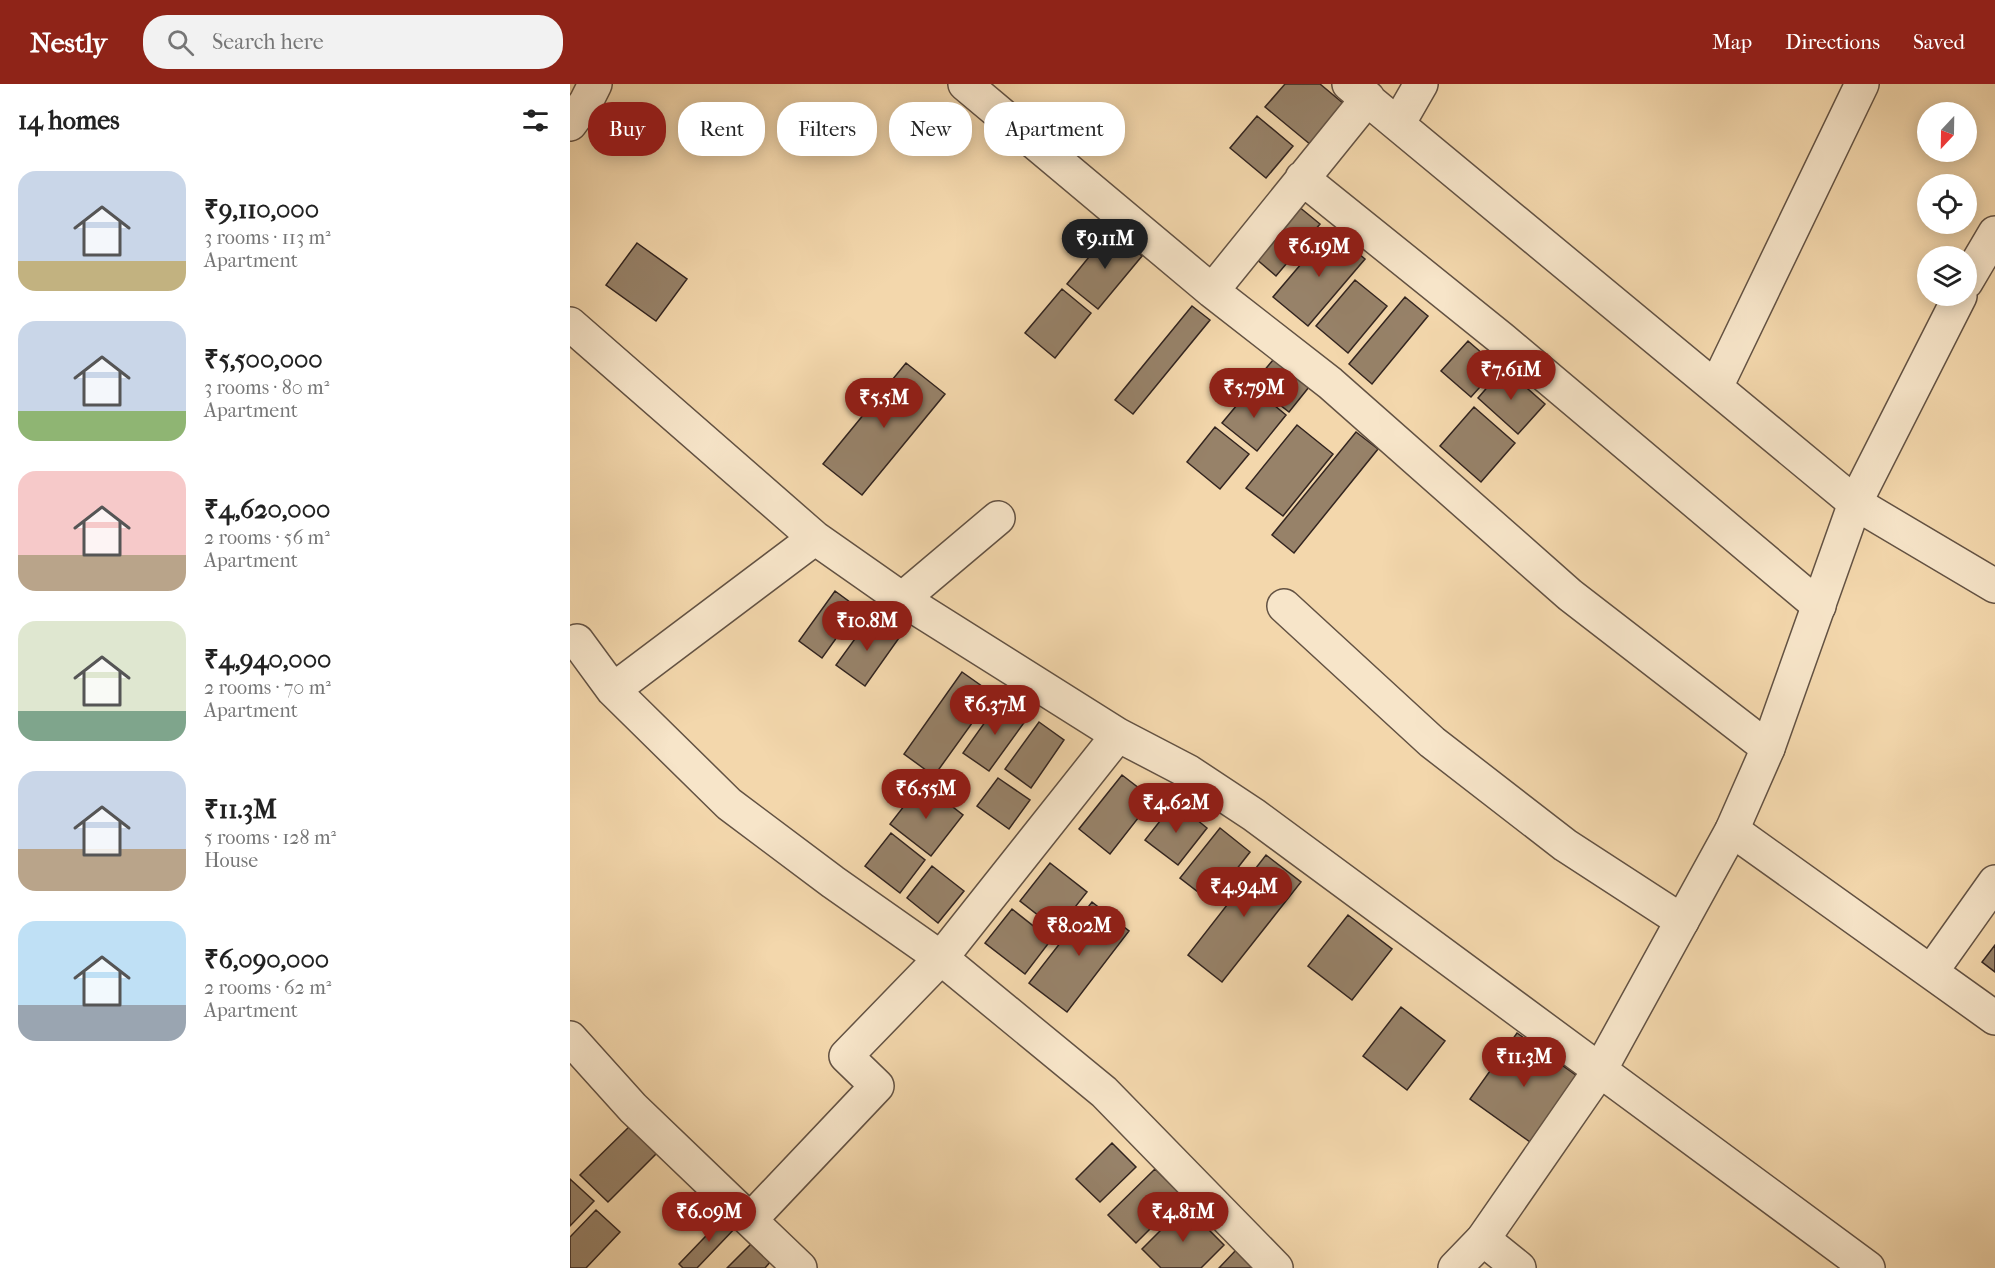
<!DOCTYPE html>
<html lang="en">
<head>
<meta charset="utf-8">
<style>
  :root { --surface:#fff; --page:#f2f2f2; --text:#222; --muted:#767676; --accent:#8f2418 }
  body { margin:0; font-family:"IM FELL French Canon",serif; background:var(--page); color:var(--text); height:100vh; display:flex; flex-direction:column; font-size:22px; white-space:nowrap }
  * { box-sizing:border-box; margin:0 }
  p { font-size:20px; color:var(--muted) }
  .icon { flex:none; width:33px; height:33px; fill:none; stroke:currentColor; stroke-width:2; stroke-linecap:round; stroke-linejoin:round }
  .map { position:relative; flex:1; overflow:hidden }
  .sheet { display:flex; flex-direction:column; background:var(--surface); width:570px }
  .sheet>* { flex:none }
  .hud { position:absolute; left:18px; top:18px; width:570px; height:54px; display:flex; gap:12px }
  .needle { width:39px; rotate:202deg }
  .fabs { position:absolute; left:1347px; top:18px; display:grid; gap:12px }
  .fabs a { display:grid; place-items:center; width:60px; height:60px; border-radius:50%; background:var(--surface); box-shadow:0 3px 15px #0003; font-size:30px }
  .price { position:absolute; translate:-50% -51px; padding:0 14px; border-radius:21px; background:var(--accent); color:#fff; font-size:20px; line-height:39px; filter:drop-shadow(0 2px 3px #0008) }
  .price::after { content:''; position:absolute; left:50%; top:36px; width:18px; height:14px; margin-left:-9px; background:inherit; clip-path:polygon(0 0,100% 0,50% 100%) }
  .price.on { background:#222; color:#fff }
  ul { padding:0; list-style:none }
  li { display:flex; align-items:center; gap:18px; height:150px; padding:0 18px }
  li span { display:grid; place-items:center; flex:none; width:168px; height:120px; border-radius:18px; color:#555 }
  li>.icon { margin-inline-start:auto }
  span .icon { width:72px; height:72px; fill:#fffc; stroke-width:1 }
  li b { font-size:26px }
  h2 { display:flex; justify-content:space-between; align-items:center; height:72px; padding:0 18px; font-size:26px }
  .tag { padding:0 21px; border-radius:24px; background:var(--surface); box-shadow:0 3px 15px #0003; font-size:21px; line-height:54px }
  .tag.on { background:var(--accent); color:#fff }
  header { display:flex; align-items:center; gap:36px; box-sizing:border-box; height:84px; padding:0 30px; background:var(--accent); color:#fff }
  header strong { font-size:28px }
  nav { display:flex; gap:33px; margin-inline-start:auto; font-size:21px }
  .search { width:420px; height:54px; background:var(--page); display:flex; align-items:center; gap:15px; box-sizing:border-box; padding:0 21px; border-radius:24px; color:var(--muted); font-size:22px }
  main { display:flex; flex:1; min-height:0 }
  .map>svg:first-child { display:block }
  .building { fill:#978269; stroke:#332520; stroke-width:1.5 }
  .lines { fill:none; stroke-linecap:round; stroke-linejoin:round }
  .minor-casing { stroke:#635243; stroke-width:36 }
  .tertiary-casing { stroke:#635243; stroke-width:36 }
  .minor { stroke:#f7e5c9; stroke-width:33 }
  .tertiary { stroke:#f7e5c9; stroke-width:33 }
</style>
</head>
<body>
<header>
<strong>Nestly</strong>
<div class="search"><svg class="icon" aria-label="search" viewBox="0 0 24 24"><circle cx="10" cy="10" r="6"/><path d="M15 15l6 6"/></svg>Search here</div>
<nav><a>Map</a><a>Directions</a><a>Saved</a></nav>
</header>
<main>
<section class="sheet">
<h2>14 homes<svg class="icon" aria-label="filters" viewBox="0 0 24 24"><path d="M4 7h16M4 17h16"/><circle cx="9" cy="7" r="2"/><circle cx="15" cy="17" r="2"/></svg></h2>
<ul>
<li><span style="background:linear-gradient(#c9d6e8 75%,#c2b280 0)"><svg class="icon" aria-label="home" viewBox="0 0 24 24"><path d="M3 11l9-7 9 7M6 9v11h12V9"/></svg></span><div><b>₹9,110,000</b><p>3 rooms · 113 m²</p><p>Apartment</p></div></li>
<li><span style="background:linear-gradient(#c9d6e8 75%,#8fb573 0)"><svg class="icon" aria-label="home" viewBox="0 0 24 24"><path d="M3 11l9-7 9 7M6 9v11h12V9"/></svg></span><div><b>₹5,500,000</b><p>3 rooms · 80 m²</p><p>Apartment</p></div></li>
<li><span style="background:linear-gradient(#f6c9c9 70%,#b9a48a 0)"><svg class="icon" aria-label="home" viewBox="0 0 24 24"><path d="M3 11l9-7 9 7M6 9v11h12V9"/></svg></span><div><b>₹4,620,000</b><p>2 rooms · 56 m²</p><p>Apartment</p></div></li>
<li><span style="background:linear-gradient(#dfe7d0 75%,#7fa58c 0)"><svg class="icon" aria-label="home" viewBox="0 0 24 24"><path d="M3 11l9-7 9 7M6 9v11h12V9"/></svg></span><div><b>₹4,940,000</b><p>2 rooms · 70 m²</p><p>Apartment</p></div></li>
<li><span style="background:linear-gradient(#c9d6e8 65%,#b9a48a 0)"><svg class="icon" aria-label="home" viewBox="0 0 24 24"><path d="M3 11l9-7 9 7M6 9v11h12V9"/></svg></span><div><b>₹11.3M</b><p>5 rooms · 128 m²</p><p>House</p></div></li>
<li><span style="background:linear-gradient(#bfe0f5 70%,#9aa5b1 0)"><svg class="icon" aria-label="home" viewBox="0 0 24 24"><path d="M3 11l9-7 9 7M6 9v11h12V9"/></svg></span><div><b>₹6,090,000</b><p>2 rooms · 62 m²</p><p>Apartment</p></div></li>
</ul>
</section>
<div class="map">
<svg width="1425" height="1184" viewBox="0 0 1425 1184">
  <rect width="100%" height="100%" fill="#f3d7ac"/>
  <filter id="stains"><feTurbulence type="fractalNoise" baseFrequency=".00333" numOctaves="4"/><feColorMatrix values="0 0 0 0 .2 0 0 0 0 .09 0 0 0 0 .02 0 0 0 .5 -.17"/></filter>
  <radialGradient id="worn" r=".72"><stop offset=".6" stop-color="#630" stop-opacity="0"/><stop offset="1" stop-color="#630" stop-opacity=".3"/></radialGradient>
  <path class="building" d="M715 0H750L774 20 741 61 695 23Z
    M687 32 723 62 696 94 660 64Z
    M728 122 750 140 706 192 685 174Z
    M541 146 572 172 528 225 497 200Z
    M760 146 795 175 738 242 703 213Z
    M67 159 117 195 86 237 36 201Z
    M785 196 817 222 778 269 746 242Z
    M492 205 521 229 485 274 455 249Z
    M835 213 858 232 802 300 779 280Z
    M622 222 640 236 563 330 545 316Z
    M898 257 928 283 901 313 871 287Z
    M708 270 743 298 719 328 683 300Z
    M336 279 375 310 292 411 253 380Z
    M934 284 975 320 948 350 908 314Z
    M682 303 716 331 687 367 652 339Z
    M904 323 945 359 911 398 870 362Z
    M727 341 763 370 713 432 676 404Z
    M645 343 679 370 650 405 617 378Z
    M786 348 808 365 724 469 702 451Z
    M265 507 288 524 252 574 229 557Z
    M300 534 329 554 295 602 266 581Z
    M392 588 423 610 364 692 334 670Z
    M430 617 456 636 419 687 393 669Z
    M469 638 494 656 461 704 435 685Z
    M552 691 583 715 540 770 509 745Z
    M428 694 460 716 439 745 407 722Z
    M352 699 393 731 361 772 320 740Z
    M605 718 637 744 608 781 575 756Z
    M650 744 680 768 641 818 610 794Z
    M321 749 355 776 330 809 295 782Z
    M696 771 731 798 652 898 618 871Z
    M480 779 517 808 487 846 450 817Z
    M362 782 394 807 368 839 337 814Z
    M522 818 559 847 497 928 459 899Z
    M442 825 481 856 455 890 415 859Z
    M778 831 822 865 782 916 738 882Z
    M1425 861V888L1412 878Z
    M831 923 875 957 837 1006 793 972Z
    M947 949 1007 992 960 1058 900 1015Z
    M62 1040 89 1067 38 1118 10 1091Z
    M542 1059 566 1083 530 1118 506 1095Z
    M585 1085 613 1112 566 1159 538 1131Z
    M0 1095 24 1117 0 1142Z
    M615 1122 654 1161 631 1184H591L572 1165Z
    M26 1126 50 1148 16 1184H0V1153Z
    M157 1130 168 1141 127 1184H113L109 1180Z
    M182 1159 201 1177 195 1184H157Z
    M666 1166 684 1184H649Z"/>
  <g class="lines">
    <defs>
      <path id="minor" d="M395 0 642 207 760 299 1000 511 1198 664
        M779 0 1285 419 1425 502
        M0 40 16 18 25 0
        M828 40 851 0
        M732 94 932 255 1249 522
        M642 207 798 14
        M0 240 245 454 332 515 548 651 619 688 684 731 1298 1184
        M1146 303 1292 0
        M332 515 428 434
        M714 522 862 658 995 761 1112 837
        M7 557 43 606 159 720 263 798 371 874 534 1008 706 1184
        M43 606 245 454
        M1162 746 1425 934
        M1361 888 1425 798
        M0 954 63 1024 230 1184
        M181 1135 307 1002 276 972 371 874 548 651
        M913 1155 949 1184"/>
      <path id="tertiary" d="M1396 198 1425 149
        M885 1184 913 1155 1030 986 1162 746 1198 664 1285 419 1390 212"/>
    </defs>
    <use href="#minor" class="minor-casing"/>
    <use href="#tertiary" class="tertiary-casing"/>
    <use href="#minor" class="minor"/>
    <use href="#tertiary" class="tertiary"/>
  </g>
  <rect width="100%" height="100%" filter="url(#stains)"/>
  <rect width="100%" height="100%" fill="url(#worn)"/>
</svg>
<div class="fabs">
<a><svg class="needle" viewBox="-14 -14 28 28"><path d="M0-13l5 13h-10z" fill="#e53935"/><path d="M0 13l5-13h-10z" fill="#767676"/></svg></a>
<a><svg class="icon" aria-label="locate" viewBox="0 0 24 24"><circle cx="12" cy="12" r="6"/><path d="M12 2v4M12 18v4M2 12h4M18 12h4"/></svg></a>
<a><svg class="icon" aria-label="layers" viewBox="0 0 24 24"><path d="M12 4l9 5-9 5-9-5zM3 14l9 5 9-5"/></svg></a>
</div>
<b class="price on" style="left:535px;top:186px">₹9.11M</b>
<b class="price" style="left:749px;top:194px">₹6.19M</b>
<b class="price" style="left:941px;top:317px">₹7.61M</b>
<b class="price" style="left:684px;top:335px">₹5.79M</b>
<b class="price" style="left:314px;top:345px">₹5.5M</b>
<b class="price" style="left:297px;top:568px">₹10.8M</b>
<b class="price" style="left:425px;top:652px">₹6.37M</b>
<b class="price" style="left:356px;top:736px">₹6.55M</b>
<b class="price" style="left:606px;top:750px">₹4.62M</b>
<b class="price" style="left:674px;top:834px">₹4.94M</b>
<b class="price" style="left:509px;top:873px">₹8.02M</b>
<b class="price" style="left:954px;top:1004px">₹11.3M</b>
<b class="price" style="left:139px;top:1159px">₹6.09M</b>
<b class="price" style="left:613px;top:1159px">₹4.81M</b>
<div class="hud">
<a class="tag on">Buy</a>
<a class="tag">Rent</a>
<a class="tag">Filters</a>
<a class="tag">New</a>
<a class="tag">Apartment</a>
</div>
</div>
</main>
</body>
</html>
